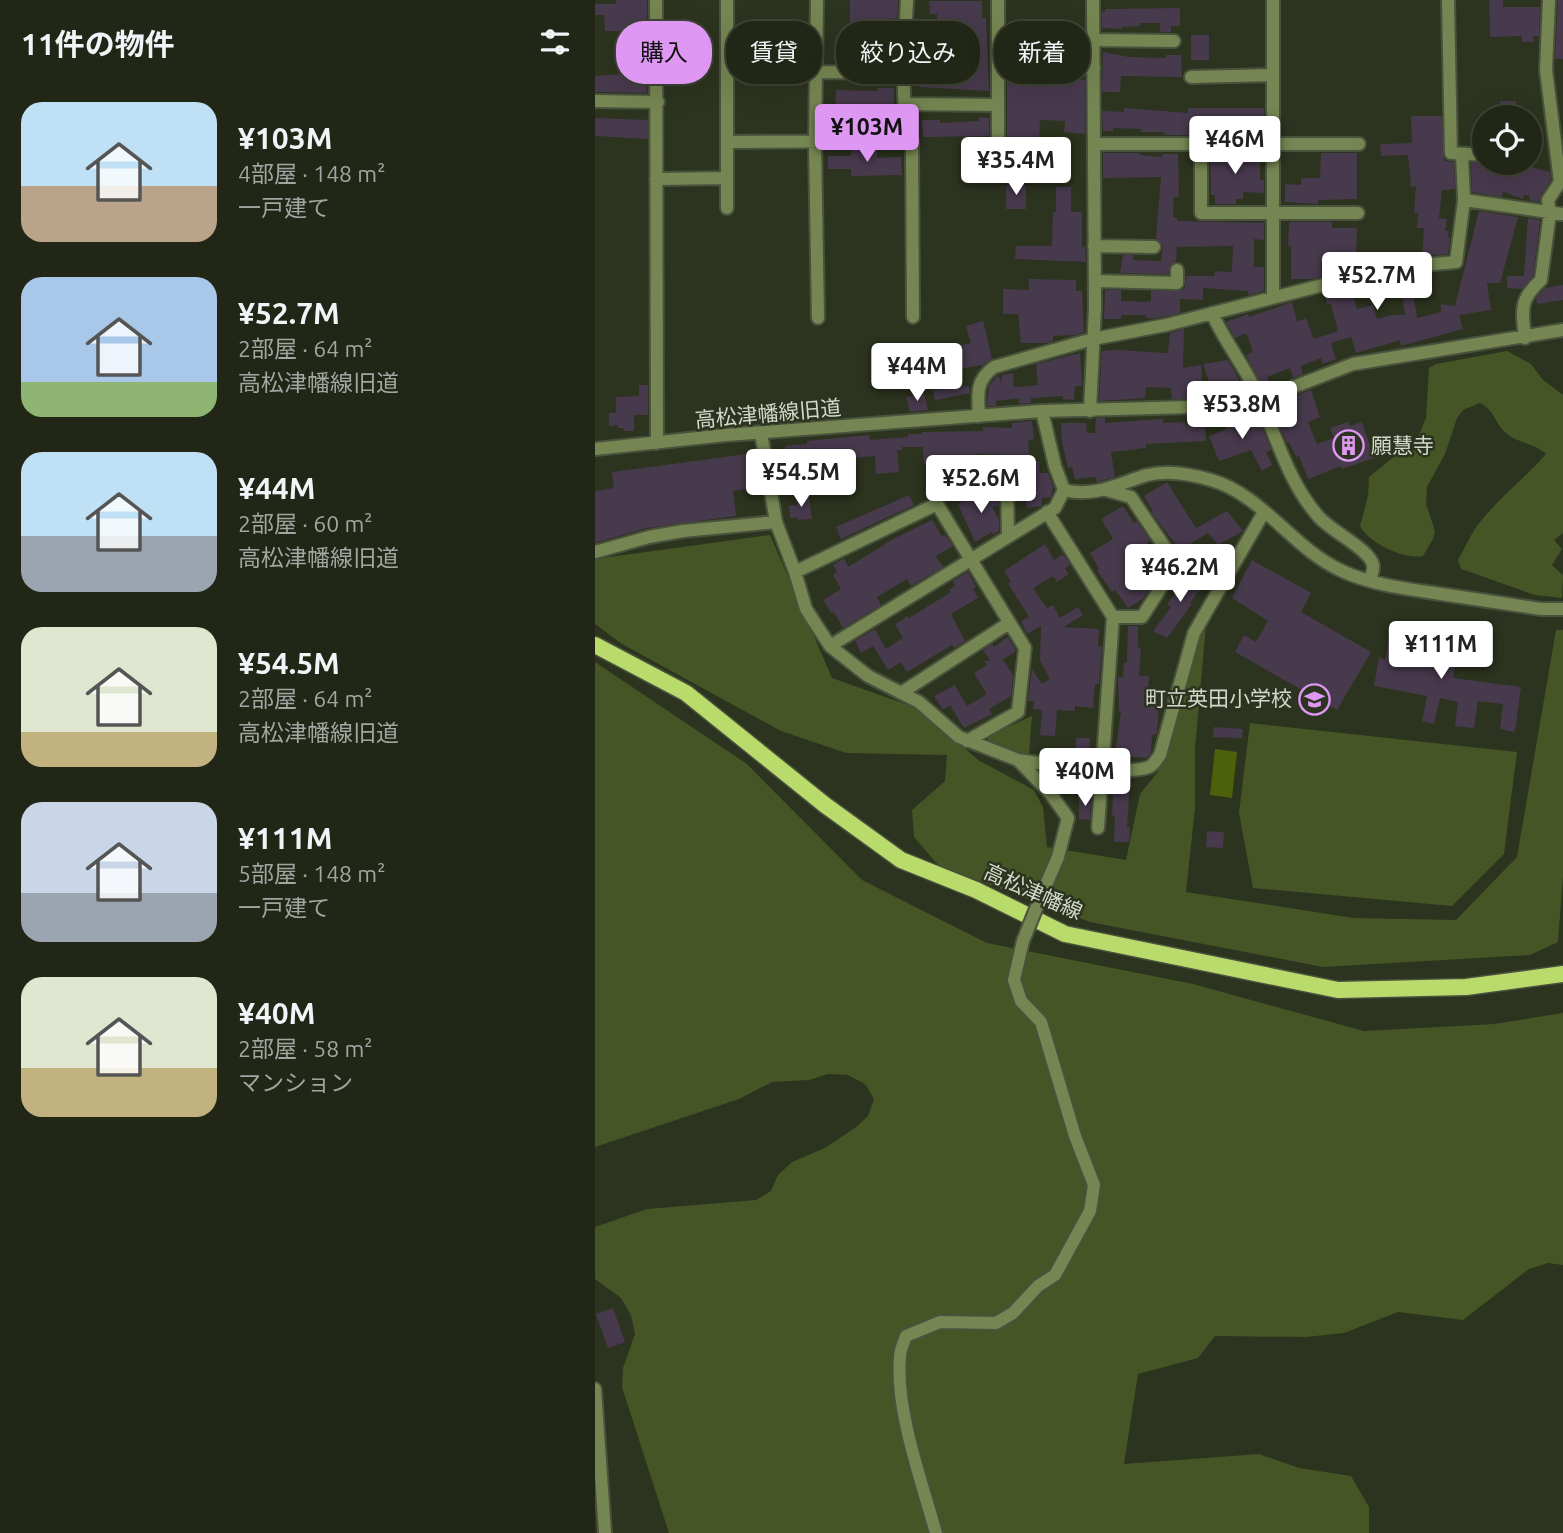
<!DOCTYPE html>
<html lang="ja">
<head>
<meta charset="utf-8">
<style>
  :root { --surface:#212616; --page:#292e1f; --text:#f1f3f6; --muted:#a2a5a1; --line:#3e4335; --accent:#de98f3 }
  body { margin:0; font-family:Ubuntu,"Noto Sans JP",sans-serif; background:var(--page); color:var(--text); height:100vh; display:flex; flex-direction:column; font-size:26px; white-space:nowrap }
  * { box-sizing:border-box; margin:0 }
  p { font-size:23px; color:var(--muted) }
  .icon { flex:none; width:38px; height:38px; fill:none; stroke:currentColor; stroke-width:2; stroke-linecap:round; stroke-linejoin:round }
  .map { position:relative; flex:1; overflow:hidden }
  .sheet { display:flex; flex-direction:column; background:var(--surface); width:595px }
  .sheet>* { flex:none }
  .guide { position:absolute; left:21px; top:21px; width:665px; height:63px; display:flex; gap:14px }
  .buttons { position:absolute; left:877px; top:105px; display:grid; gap:14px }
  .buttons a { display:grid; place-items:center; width:70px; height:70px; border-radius:50%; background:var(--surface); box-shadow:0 7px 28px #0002,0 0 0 2px var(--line); font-size:35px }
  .price { position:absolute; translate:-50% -60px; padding:0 16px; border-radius:7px; background:#fff; color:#222; font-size:23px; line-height:46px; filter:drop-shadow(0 2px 4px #0008) }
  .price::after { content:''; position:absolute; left:50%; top:42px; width:21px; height:16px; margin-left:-10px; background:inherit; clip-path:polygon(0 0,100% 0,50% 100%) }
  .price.active { background:var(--accent); color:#111 }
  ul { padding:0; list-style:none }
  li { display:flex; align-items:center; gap:21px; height:175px; padding:0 21px }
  li span { display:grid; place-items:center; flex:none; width:196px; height:140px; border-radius:21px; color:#555 }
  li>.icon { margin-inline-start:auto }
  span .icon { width:84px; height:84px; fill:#fffc; stroke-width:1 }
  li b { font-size:30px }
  h2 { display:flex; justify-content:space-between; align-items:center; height:84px; padding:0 21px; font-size:30px }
  .pill { padding:0 24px; border-radius:28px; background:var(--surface); box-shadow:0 7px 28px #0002,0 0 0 2px var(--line); font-size:24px; line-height:63px }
  .pill.active { background:var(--accent); color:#111 }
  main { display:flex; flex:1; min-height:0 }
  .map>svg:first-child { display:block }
  .green { fill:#465525 }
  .water { fill:#4c6109 }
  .building { fill:#483a4d }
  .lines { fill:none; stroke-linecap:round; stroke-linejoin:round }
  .minor-casing { stroke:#4a513d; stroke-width:16 }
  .major-casing { stroke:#4a513d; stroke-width:19 }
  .minor { stroke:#758652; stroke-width:12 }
  .major { stroke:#b9db6c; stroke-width:16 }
  .minor-bridge-casing { stroke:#4a513d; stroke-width:16; stroke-linecap:butt }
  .minor-bridge { stroke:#758652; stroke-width:12 }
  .labels { text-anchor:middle; stroke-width:5; stroke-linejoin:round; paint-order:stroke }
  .street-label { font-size:21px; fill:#d3d8ca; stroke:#2c331e }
  .poi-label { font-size:21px; fill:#d3d8ca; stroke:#2c331e; text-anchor:start }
</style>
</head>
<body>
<main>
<section class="sheet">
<h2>11件の物件<svg class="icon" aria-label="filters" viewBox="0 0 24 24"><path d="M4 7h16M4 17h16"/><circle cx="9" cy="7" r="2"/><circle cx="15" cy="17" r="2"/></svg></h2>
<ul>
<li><span style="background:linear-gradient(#bfe0f5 60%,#b9a48a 0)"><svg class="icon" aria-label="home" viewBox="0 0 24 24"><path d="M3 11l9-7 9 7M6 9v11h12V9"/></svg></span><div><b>¥103M</b><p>4部屋 · 148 m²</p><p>一戸建て</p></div></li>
<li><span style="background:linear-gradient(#a9c7e8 75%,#8fb573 0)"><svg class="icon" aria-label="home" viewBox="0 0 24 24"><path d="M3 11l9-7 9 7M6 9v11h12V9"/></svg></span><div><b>¥52.7M</b><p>2部屋 · 64 m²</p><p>高松津幡線旧道</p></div></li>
<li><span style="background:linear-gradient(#bfe0f5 60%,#9aa5b1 0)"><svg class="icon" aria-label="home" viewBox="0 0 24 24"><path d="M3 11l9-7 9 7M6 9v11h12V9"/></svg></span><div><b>¥44M</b><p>2部屋 · 60 m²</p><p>高松津幡線旧道</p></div></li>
<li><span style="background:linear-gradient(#dfe7d0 75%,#c2b280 0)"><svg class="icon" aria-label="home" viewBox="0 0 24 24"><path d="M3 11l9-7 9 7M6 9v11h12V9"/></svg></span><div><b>¥54.5M</b><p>2部屋 · 64 m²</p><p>高松津幡線旧道</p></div></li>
<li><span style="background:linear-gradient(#c9d6e8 65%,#9aa5b1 0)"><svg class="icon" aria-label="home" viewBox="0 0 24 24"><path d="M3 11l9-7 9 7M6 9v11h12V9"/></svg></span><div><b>¥111M</b><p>5部屋 · 148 m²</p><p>一戸建て</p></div></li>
<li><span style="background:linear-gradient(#dfe7d0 65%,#c2b280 0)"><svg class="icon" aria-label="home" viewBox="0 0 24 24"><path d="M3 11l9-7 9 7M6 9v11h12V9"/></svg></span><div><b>¥40M</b><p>2部屋 · 58 m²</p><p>マンション</p></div></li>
</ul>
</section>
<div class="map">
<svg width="968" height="1533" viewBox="0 0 968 1533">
  <rect width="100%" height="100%" fill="#2c331e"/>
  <path class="green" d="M912 351 936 364 948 380 968 395V533L959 540 967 549 957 565 968 575 967 598 940 595 866 569 863 560C870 548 876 533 885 522 905 497 930 478 951 454 940 443 922 443 911 433 900 424 899 409 885 403L868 410 862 418 850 454 832 487 831 504 840 531 838 539 828 556C809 560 774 543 765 526L773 496 774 477 823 437 831 418 834 368 841 364Z
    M175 535 237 678 327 710 383 760 439 790 448 807 452 847 531 860 545 794 563 772 603 636 611 625 600 749V808L591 892 759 918 861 920 922 857 961 630H968V876L963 942 935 955 728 967 495 922 344 866 319 837 317 810 350 781 352 755 251 753 186 731 27 644 0 624V559Z
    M0 662 152 764 267 880 392 943 598 984 769 1031 899 1024 968 1013V1265L953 1263 934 1269 868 1320 803 1312 749 1333 711 1337 620 1336 603 1358 543 1374 529 1464 664 1454 704 1468 756 1476 774 1507V1533H74L27 1387 28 1368 40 1334 36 1315 26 1298 0 1279V1227L52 1209 161 1200 176 1191 183 1175 197 1162 230 1148 261 1127 273 1116 279 1099 270 1084 253 1075 233 1074 214 1080 177 1082 144 1099 0 1147Z
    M437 716 434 755 393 744V736Z
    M655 723 922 752 909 854 857 906 658 888 644 813Z"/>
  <path class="water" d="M620 749 642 752 637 798 615 795Z"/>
  <path class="building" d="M21 0H52V22H38V31H10L9 15H0V4H21Z
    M255 0H303L302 18 271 21V24H255Z
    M894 0H908V7H945L944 36H938L939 42H927V36L895 37Z
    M963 0H968V59H960Z
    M334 1H387V18H391L394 91 324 87V68H320V59H332V39H342V14H335Z
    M585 8V26H576V32H565V23H545V26L527 27V29L507 28V12H510V9Z
    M489 34 490 51H448V56H430V35Z
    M596 35H614V60H596Z
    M288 42H301L300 63H286Z
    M508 52 534 57 571 58V55H586L587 77 526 76 525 92H507Z
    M52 72V93L0 92V76Z
    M412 77H426V84L473 83V80H490V134L469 132 470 121 445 120 444 143H464V166L429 165V139H412Z
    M282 88H299V110H301L303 127 279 128V132L267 133 266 128 236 129 235 111H240L241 90 282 91Z
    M905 101H921L922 117H906Z
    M529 108 593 113V108H669V123L649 122V128H641V135H570L569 132H546V129L518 128V131H508L507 111 529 112Z
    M816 116H847L849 161 859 162 860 189 847 190 844 218 852 219 850 231H854L853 237H855L853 254 827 256 829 228H822L823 213H819L821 186 816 187 813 155 786 156 785 144 817 143Z
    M0 118 53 120V139L0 136Z
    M384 118H394V136L328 137 327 120H345V123L384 121Z
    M256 150H282V158L306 157 307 175 256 176V169H233V156H256Z
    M508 153H545V155L567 157V154H583L584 197H579L578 217 582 218V221L669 223V240L659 239V267H669V291L653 295V291L608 288V300L585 299V313L562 318H551V315H526V319H509L510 290H526V301L550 302 556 301V291H586L590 287 591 276H619L620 271 637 272 638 246 582 247 581 261 575 265 573 274 525 273 528 255H539L538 260 566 261 568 246 561 239 566 177 508 178Z
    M615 153H665V179L669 180V193L648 192V199H641V204H620V195H616Z
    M726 153H762V199L723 200V204L690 202V184L706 185V178H725Z
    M876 163H919L955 172 956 180 946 195 944 202 934 200 935 196 929 195 928 199 908 192 907 197 877 192Z
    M411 185H431V209H411Z
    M461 187H476V212H487V247H490L491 262 420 259 421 246H457L458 212H461Z
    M884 211 923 217 905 283H892L896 310 864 315 868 329 806 346 805 340 761 353 756 337 736 343 741 359 728 364 726 358 706 366 708 374 698 378 695 368 672 377 676 386 669 389 651 355 658 352 651 333 640 338 631 322 653 314 654 317 697 302 702 322 711 318 719 339 743 331 736 304 732 305 730 294 756 287 762 309 778 305 782 319 796 315H810L805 281 794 283 793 277 816 275 822 318 846 312V304L860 306Z
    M933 218 945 220 938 276 927 289 912 288V276H929Z
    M694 222H737V228H762L761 265H758V268L747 271V264L726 263V277L715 279H696V246H693Z
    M434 279 481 280V291H487L489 332 479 335 458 336V341L453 343H426L423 314H408V289L434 290Z
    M968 285V300L942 304 941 298 950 288Z
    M388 321 397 358 388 365 358 370 359 373 336 379 332 359 362 353 361 346 376 343 371 326Z
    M589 329 588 368 606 365 608 398 577 399 576 388 551 387 550 398 504 401 507 351 522 350 573 353 575 333Z
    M485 353 487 386H480L479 400 468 399V396L436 398V403L424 404V398L401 401V406H392L394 386 403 375 407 384V375L418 373 419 387 443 385 441 364Z
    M633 360 652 394 620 398 608 364Z
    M44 385H53V415H39V431H29V428H23V425L14 426V413H21V397L44 396Z
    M374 386 375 393 340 400 338 390Z
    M716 390 725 417 713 422 722 444 739 438 735 428 753 422 755 426 767 422 779 458 747 469 746 466 713 479 704 456 701 457 694 442 692 443 676 405Z
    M329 393 333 410 315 412 311 397Z
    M662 416 676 450 671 452 677 465 667 471 656 450 624 461 614 436 632 429 629 421 642 417 644 423Z
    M501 418H510V423L568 419V423L590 422V425L610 424 611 441 551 444V448L516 452 520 477 502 482 501 477 480 479 477 467 473 468 467 442 466 423H491L492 433H500Z
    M437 421 439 439 433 440 435 462 444 461 445 473H453L458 487 456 497 447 498 446 506 432 508 423 457 415 458 414 455 381 454 380 467 363 466V462L329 464 328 447H307V450H302L304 472 281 474 280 456 249 459 251 483 219 485 218 475 194 478 190 446 212 444V441L274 435 275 440 313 437V434H327V432L388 431V427L417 428V423Z
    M160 453 164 487 138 491 141 516 52 528 0 543V491L19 488 17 472Z
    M572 482 601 528 632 511 648 531 623 545 613 533 585 550 556 512 558 511 549 496Z
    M403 491 404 506 397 507 404 520V531L398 535 397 532 380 542 363 504 379 495 380 498Z
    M314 495 319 505 246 539 241 527Z
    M214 496 217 519 203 520V517L195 518 194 506 202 505 201 498Z
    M528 506 539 523 542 521 555 541 549 545 564 573 553 581 557 586 549 598 533 608 520 590 517 592 502 570 504 569 495 553 518 539 506 519Z
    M337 520 347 537 350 535 358 546 341 556 348 567 316 586 312 579 282 597 286 605 248 628 239 612 236 613 228 600 246 589 238 575 242 572 238 565 249 558 253 567 300 538Z
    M450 544 459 560 468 554 475 565 470 568 474 574 462 582 458 576 438 588 452 608 458 605 465 618 483 607 488 615 469 627 504 629 503 646H507L504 684H500L498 708 480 706V711L462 710 460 736 445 735 447 710 438 709 439 701H433L437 669 447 684 455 679 445 660 446 626 432 634 426 621 434 617 413 583 416 582 409 571Z
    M657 560 716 593 706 612 776 652 742 710 640 652 649 635 661 642 673 621 637 598Z
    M599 571 613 579 595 603 597 604 572 638 558 631 576 607 572 604Z
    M373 572 381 587 378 589 383 598 356 614 370 641 359 648 357 645 312 672 306 662 293 670 278 646 266 653 260 641 280 629 291 649 308 638 300 624 313 616 314 618 356 592 354 590 360 586 358 581Z
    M533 626H543V650L546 646 544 676H554L553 690 571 692 570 703 564 702 562 734 557 735 556 752 552 758 520 756 526 712H524L523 677H528L529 662 532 663Z
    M795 634 855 644 854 653 862 655 858 678 926 687 920 732 905 729 908 704 883 701 879 728 860 726 863 702 845 698 839 724 827 721 832 696 779 686 784 657 790 660Z
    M413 637 421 651 406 661H409L418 675 416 696 394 709 397 714 369 728 355 705 348 710 339 696 360 685 372 706 389 696 391 693 379 673 392 665 389 661H395L388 650 397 644 399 647Z
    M619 727 648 729 647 738 618 737Z
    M481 738H495L494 758 480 757Z
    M515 779 535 780 532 827H535L534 842H519L520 817 517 816 518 795 514 794Z
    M484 797H496L495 820 484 819Z
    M612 831 629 832 628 848 611 847Z
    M18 1308 30 1342 13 1348 1 1314Z"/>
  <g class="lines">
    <defs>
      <path id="minor" d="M61 0 62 443
        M132 0V208
        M222 0 220 143 223 318
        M312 0C311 29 303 120 317 141L318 317
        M678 0V296
        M853 0 856 153 889 155
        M499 40 579 41
        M403 67 499 68
        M220 72 311 73
        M596 77 677 75
        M0 101 63 102
        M310 104 403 105
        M403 140V0
        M132 142 317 141
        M499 144H764
        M606 144V213H763
        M61 179 132 178
        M869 200 968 214
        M499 246 559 247
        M500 281 582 283V270
        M617 313C627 336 642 356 654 378 679 423 688 476 723 516 735 531 775 549 778 565 779 570 776 576 775 580
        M930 338C927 310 924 300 946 280L955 213 953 200 965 182 951 70 954 0
        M447 411 460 466 469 490C499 498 525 483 552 475 572 470 596 474 616 480 668 495 698 549 747 571 777 585 813 589 846 594 879 599 913 604 946 609H968
        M495 411 500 308 498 0
        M384 416C383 395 380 381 399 367L498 339 571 325 795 268 861 262 869 200 867 154
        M166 433 181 522 200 572 211 609 235 646 273 676 324 702 364 737 423 760 455 793 473 818 463 857 447 894
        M0 449 131 435 447 411 634 406 665 400 758 364 968 330
        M412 480 413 535
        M452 512 518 617
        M0 552 54 537 88 531 181 522
        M200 572 342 504 430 648 423 712 372 741
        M235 646 460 508 469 490
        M306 693 414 623
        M423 760C449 764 533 776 554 767 559 765 561 760 565 755L599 633 669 512
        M503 828 518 617H547L581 564 536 497 511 490
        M0 1389 10 1533
        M341 1533C327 1483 300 1408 305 1357 305 1350 309 1342 311 1336L345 1322 401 1323 418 1313 443 1286 460 1275 495 1211 499 1185 480 1136 446 1022 426 1001 419 980 428 941"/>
      <path id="major" d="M0 645 91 693 230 805 306 860 381 890 470 934 743 990 871 987 968 974"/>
    </defs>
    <use href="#minor" class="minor-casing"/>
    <use href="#major" class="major-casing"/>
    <use href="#minor" class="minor"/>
    <use href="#major" class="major"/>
    <defs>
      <path id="minor-bridge" d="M428 941 447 894"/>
    </defs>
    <use href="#minor-bridge" class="minor-bridge-casing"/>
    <use href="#minor-bridge" class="minor-bridge"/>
  </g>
  <defs>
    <symbol id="building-ring" viewBox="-11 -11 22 22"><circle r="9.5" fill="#2c331e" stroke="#de98f3" stroke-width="1.5"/><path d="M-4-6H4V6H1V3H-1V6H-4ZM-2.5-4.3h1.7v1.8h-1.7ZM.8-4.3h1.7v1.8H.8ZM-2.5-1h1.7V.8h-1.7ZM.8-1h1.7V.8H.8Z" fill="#de98f3"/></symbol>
    <symbol id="school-ring" viewBox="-11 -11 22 22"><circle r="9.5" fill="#2c331e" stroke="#de98f3" stroke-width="1.5"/><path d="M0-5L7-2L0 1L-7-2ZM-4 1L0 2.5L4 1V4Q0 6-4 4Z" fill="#de98f3"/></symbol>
  </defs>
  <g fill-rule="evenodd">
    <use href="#building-ring" x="736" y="428" width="35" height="35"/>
    <use href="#school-ring" x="702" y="682" width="35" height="35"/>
  </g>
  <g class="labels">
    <g class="street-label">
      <text transform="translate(173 414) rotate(-5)" y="7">高松津幡線旧道</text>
      <text transform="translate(438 892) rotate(24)" y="7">高松津幡線</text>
    </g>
    <g class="poi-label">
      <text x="776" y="453">願慧寺</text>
      <text x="697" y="706" text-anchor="end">町立英田小学校</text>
    </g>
  </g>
</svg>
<div class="buttons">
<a><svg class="icon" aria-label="locate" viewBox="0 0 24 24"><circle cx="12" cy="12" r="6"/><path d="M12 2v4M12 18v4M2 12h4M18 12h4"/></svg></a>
</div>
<b class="price active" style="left:272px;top:164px">¥103M</b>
<b class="price" style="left:640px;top:176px">¥46M</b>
<b class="price" style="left:421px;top:197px">¥35.4M</b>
<b class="price" style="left:782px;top:312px">¥52.7M</b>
<b class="price" style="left:322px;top:403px">¥44M</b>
<b class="price" style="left:647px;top:441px">¥53.8M</b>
<b class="price" style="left:206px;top:509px">¥54.5M</b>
<b class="price" style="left:386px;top:515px">¥52.6M</b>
<b class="price" style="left:585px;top:604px">¥46.2M</b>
<b class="price" style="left:846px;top:681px">¥111M</b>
<b class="price" style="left:490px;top:808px">¥40M</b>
<div class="guide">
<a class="pill active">購入</a>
<a class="pill">賃貸</a>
<a class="pill">絞り込み</a>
<a class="pill">新着</a>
</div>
</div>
</main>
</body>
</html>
